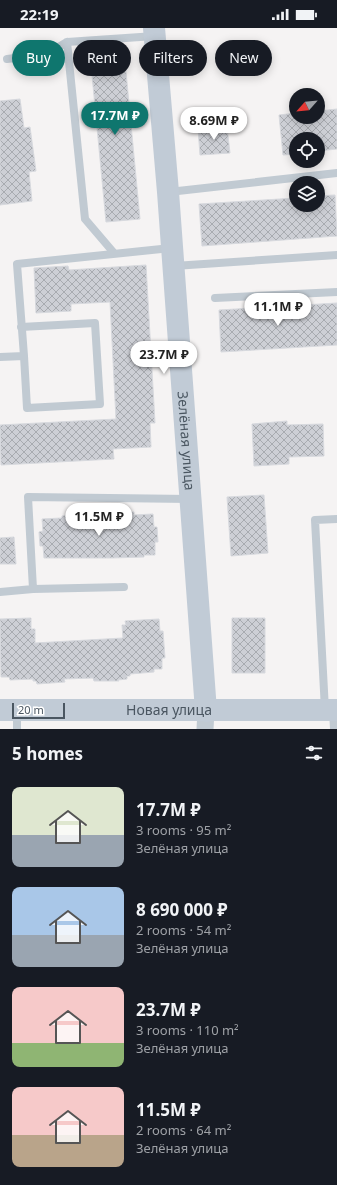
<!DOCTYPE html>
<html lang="en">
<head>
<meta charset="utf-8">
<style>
  :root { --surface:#171b24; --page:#242831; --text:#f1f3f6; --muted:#9ea1a6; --accent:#0f766e }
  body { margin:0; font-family:"Noto Sans",sans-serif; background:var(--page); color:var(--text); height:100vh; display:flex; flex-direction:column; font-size:15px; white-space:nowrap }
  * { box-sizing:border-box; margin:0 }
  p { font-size:13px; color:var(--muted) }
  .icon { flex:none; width:22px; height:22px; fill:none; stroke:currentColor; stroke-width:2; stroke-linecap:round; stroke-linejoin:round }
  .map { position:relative; height:701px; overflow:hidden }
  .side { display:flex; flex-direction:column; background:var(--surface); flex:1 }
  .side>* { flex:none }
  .hud { position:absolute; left:12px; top:12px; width:313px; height:36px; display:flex; gap:8px }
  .needle { width:26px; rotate:243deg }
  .controls { position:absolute; left:289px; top:60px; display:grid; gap:8px }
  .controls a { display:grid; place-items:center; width:36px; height:36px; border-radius:50%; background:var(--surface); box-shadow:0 2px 10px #0003; font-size:20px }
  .scale { position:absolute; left:12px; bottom:10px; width:53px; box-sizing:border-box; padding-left:4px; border:2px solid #4a5661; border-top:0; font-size:11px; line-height:14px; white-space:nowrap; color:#4a5661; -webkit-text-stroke:3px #fff; paint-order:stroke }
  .price { position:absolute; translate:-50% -34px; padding:0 9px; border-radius:14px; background:#fff; color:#222; font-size:13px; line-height:26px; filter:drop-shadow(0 1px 2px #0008) }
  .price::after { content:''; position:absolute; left:50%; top:24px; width:12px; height:9px; margin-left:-6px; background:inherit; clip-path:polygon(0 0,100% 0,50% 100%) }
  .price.active { background:var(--accent); color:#fff }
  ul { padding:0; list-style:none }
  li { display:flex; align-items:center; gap:12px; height:100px; padding:0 12px }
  li span { display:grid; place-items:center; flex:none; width:112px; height:80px; border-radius:8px; color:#555 }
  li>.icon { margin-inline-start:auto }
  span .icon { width:48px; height:48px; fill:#fffc; stroke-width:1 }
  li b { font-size:17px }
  h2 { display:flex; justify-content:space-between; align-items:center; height:48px; padding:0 12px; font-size:17px }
  .pill { padding:0 14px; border-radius:18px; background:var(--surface); box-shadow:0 2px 10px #0003; font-size:14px; line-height:36px }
  .pill.active { background:var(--accent); color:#fff }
  .status { display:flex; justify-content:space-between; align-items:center; height:28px; padding:0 20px; background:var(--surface); direction:ltr }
  .status svg { height:11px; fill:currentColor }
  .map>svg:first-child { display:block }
  .building { fill:url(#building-cross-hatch); stroke:#d7d9de }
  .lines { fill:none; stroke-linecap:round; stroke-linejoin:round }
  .lane { stroke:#c1cad2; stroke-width:8 }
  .street { stroke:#c1cad2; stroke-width:17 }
  .secondary { stroke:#c1cbd6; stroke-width:22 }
  .labels { text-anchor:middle; stroke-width:3; stroke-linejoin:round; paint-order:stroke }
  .street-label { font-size:14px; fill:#4a5661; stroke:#fff }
</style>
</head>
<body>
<div class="status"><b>22:19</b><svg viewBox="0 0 49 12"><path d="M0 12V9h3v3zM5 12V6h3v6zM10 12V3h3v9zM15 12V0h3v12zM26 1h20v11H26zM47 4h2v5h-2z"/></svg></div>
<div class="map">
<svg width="337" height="701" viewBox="0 0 337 701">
  <defs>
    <pattern id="building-cross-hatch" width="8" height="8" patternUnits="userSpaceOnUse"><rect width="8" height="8" fill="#cdcfd5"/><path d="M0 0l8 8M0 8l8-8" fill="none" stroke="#a8abb0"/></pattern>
  </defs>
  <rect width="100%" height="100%" fill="#f5f3f3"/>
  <path class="building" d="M124 23 140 191 106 194 90 26Z
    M20 71 24 100 30 99 36 143 29 144 32 173 0 177V73Z
    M337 81V121L318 123V111H296V126L283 127 279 87 296 85V89H318V83Z
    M227 99 230 125 200 127 198 101Z
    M335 167 337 208 202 218 199 176 296 170V177H318V168Z
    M146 237 155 395H150L151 419 113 421 114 431 1 437 0 397 116 391 110 274 71 276V283L36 285 34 240 68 238 69 242Z
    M337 275V317L221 324 219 282Z
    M287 393V397L323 396 324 428 289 429V436L254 438 252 396Z
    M264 467 268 525 231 528 227 469Z
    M134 484V487L153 486 154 499H157L158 514H155V527H144V529L111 530H44L43 518H40L39 504 43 503 42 491 62 490V488L78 487 79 489 117 488V485Z
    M14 509 16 536H0V510Z
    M31 590V601H35V615L123 610 122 597H126L125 593 159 591 160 603H163L165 630H162V641H154V644L130 646V648H127V651L118 652 119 653H94L93 650 64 651 65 654 37 656 36 653H33V651L10 652 9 649H1L0 591Z
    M232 590H265V645H232Z"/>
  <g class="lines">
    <path class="lane" d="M7 31 47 26 67 14
      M169 164 337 145
      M114 225 85 191 67 14 155 8
      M174 238 337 227
      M215 270 337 264
      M21 299 95 295 100 376 27 380 24 328
      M0 329 24 328 17 236 171 220
      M33 561 28 469 190 471
      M0 564 33 561 124 559
      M325 682 315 492 337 491
      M17 683V701
      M333 683 334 701"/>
    <path class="street" d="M205 701 206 683"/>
    <g class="secondary">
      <path id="s1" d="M154 0 168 164 206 683"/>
      <path id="s2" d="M0 682H337"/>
    </g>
  </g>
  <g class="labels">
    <g class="street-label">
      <text dy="5" stroke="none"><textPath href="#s1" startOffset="414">Зелёная улица</textPath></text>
      <text dy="5" stroke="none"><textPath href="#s2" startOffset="169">Новая улица</textPath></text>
    </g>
  </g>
</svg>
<div class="controls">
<a><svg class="needle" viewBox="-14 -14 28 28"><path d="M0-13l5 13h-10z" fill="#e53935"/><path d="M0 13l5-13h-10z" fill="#9ea1a6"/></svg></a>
<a><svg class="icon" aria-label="locate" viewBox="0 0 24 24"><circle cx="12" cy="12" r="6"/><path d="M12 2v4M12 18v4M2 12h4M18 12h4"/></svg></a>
<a><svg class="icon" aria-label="layers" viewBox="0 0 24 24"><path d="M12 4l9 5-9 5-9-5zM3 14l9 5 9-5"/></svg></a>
</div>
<div class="scale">20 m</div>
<b class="price active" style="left:115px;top:108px">17.7M ₽</b>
<b class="price" style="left:214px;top:113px">8.69M ₽</b>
<b class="price" style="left:278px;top:299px">11.1M ₽</b>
<b class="price" style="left:164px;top:347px">23.7M ₽</b>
<b class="price" style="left:99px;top:509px">11.5M ₽</b>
<div class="hud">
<a class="pill active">Buy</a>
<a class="pill">Rent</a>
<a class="pill">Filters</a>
<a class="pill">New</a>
</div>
</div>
<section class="side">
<h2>5 homes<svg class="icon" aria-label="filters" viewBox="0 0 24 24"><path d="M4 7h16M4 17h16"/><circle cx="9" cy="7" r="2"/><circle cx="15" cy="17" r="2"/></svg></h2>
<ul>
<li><span style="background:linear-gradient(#dfe7d0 60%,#9aa5b1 0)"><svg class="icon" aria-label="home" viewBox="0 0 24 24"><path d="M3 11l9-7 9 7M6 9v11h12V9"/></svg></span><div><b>17.7M ₽</b><p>3 rooms · 95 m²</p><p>Зелёная улица</p></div></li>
<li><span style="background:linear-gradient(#a9c7e8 60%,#9aa5b1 0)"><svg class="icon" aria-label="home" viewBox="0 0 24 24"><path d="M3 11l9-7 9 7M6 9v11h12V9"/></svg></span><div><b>8 690 000 ₽</b><p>2 rooms · 54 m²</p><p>Зелёная улица</p></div></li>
<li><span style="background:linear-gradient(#f6c9c9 70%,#8fb573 0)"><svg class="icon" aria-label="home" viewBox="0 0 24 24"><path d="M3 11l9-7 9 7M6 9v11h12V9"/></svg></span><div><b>23.7M ₽</b><p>3 rooms · 110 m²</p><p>Зелёная улица</p></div></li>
<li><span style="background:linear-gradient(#f6c9c9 60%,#b9a48a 0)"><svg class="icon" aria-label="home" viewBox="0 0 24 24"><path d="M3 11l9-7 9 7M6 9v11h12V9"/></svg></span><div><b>11.5M ₽</b><p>2 rooms · 64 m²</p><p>Зелёная улица</p></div></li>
</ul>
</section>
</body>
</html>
